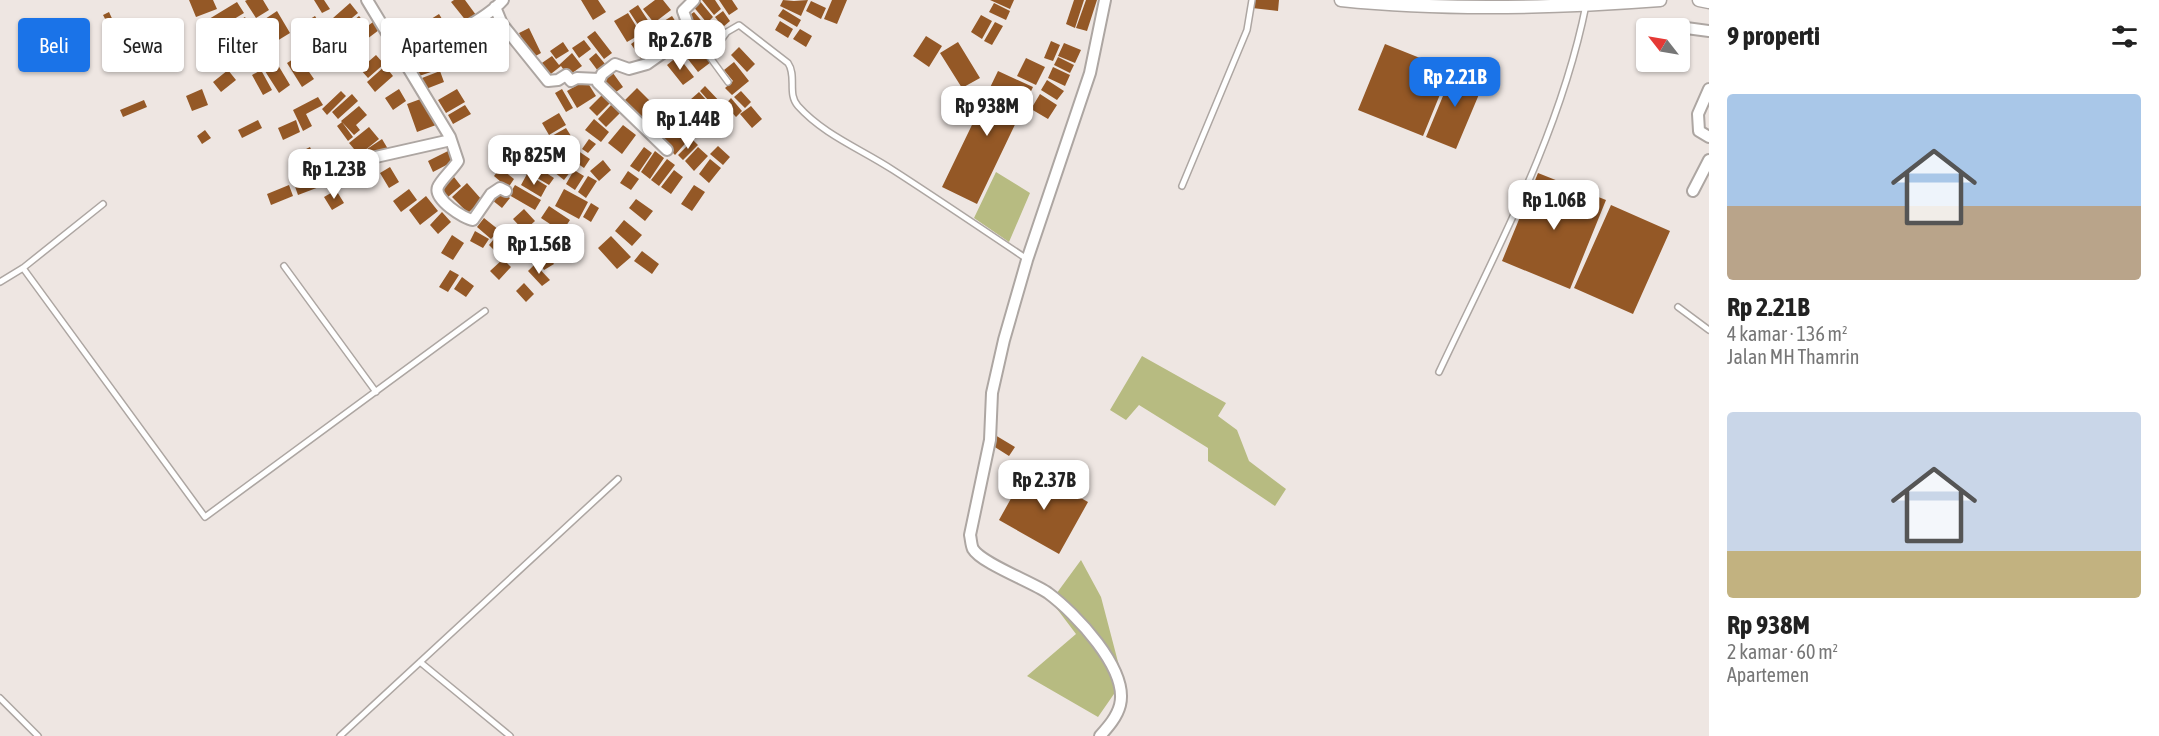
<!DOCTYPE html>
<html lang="id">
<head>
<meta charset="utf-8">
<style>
  :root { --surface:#fff; --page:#f6f6f6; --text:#222; --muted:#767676; --accent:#1a73e8 }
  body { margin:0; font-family:"Asap Condensed",sans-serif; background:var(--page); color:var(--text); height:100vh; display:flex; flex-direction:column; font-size:22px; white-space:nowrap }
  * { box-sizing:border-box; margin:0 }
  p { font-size:20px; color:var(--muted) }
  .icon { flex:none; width:33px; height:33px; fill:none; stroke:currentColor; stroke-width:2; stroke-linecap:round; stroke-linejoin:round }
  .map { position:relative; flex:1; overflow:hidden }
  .details { display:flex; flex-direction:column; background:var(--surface); width:450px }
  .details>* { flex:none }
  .guide { position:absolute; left:18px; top:18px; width:570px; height:54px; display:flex; gap:12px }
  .needle { width:39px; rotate:301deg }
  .tools { position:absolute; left:1636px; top:18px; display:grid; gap:12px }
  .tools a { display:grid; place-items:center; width:54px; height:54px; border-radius:6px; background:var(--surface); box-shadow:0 2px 4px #0004; font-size:30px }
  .price { position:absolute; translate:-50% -51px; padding:0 14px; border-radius:12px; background:#fff; color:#222; font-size:20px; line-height:39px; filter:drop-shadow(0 2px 3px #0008) }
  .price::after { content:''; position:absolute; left:50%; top:36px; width:18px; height:14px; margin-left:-9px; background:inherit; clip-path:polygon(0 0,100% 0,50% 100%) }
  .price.on { background:var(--accent); color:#fff }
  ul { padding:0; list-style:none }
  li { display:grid; align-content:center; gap:12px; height:318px; padding:0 18px }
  li span { display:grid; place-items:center; height:186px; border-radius:6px; color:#555 }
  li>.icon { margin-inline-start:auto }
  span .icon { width:108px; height:108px; fill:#fffc; stroke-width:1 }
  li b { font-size:26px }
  h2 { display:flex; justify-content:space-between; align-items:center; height:72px; padding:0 18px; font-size:26px }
  .chip { padding:0 21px; border-radius:6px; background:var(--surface); box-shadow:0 2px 4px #0004; font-size:21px; line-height:54px }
  .chip.on { background:var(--accent); color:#fff }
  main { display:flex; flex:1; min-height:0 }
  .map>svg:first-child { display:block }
  .green { fill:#b7bb81 }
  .building { fill:#945826 }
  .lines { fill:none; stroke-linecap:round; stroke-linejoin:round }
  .service-casing { stroke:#ada6a2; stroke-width:8 }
  .minor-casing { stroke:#ada6a2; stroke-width:14 }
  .tertiary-casing { stroke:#ada6a2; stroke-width:15 }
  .service { stroke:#fff; stroke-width:5 }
  .minor { stroke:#fff; stroke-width:10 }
  .tertiary { stroke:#fff; stroke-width:12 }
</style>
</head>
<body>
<main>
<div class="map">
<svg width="1709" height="736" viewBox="0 0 1709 736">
  <rect width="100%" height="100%" fill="#eee6e2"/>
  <path class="green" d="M996 172 1030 193 1009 242 974 218Z
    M1142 356 1226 403 1218 416 1237 430 1249 461 1286 489 1275 506 1208 461V448L1139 405 1126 420 1110 410Z
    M1081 560 1101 597 1123 681 1098 717 1027 676 1076 634 1051 601Z"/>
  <path class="building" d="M189 0H213L217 9 196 17Z
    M247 0H263L269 10 256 18 245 1Z
    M314 0H324L330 9 322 13Z
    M454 0H465L476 15 467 22 451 2Z
    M581 0H598L606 12 593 20Z
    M655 0H663L671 10 654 23 643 9Z
    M699 0 713 17 707 23 692 5Z
    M702 0H715L721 9 714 15Z
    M719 0H732L738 9 729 15Z
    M783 0 794 1 808 0 801 16 780 6Z
    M832 0H847L837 24 824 19Z
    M990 0H1014L1010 9Z
    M1074 0H1084L1075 28 1066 24Z
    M1086 0H1097L1087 31 1076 28Z
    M1253 0H1279L1278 11 1252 8Z
    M811 1 826 8 821 19 806 11Z
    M237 2 244 13 216 30 209 19Z
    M350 3 358 13 341 27 333 18Z
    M994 3 1010 11 1006 20 989 12Z
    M638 5 651 25 642 31 629 11Z
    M783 9 801 20 797 27 778 16Z
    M277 11 290 33 272 44 259 23Z
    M723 11 730 21 723 27 715 17Z
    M109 12 116 27 111 30 103 15Z
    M694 12 705 25 698 31 687 17Z
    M628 13 641 34 627 42 614 21Z
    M439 14 447 27 438 32 431 19Z
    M981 15 992 21 982 39 971 32Z
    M315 16 325 32 312 40 302 24Z
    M359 16 366 24 348 38 341 30Z
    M672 16 685 36 662 52 648 31Z
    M245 17 250 26 231 38 225 29Z
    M483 20 494 43 472 54 461 31Z
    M780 21 793 29 788 38 775 30Z
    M373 22 379 30 363 42 357 34Z
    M710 22 723 36 714 45 701 32Z
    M995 22 1003 26 992 45 984 41Z
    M529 28 541 53 532 58 519 33Z
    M800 29 812 36 806 47 793 39Z
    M427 30 430 41 414 47 410 36Z
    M303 31 310 40 301 47 294 38Z
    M595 31 612 53 604 59 587 37Z
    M247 32 255 45 239 55 231 42Z
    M454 34 462 52 452 56 445 39Z
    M645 34 657 51 643 62 631 44Z
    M330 35 341 49 329 58 318 45Z
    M926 36 942 46 929 67 913 56Z
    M584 40 591 49 579 58 572 48Z
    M1051 41 1060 45 1053 61 1044 58Z
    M563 42 569 51 556 59 550 51Z
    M958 42 980 78 962 88 940 53Z
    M1064 43 1081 50 1075 63 1058 56Z
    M264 44 269 51 257 59 252 52Z
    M697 44 711 62 698 72 684 54Z
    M1385 44 1450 70 1423 136 1358 110Z
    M349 46 359 58 343 71 333 59Z
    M739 47 755 64 747 72 731 55Z
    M438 48 440 55 413 64 410 57Z
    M572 53 582 66 568 76 561 66 547 77 539 65 552 56 559 65Z
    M596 53 606 65 598 71 589 59Z
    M376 55 384 64 368 78 360 69Z
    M298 56 314 79 302 87 287 63Z
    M678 56 694 77 683 85 667 65Z
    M439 57 443 68 419 76 416 65Z
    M1058 57 1074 65 1070 73 1054 65Z
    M1026 58 1045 67 1036 85 1017 76Z
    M275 60 290 85 279 93 263 68Z
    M734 62 749 81 732 95 725 88 733 81 724 70Z
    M385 66 393 76 375 92 367 82Z
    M1053 67 1070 75 1065 86 1048 78Z
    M1455 67 1485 80 1456 149 1426 137Z
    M228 70 236 80 221 92 213 82Z
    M261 70 272 90 263 95 252 75Z
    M440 71 444 82 426 89 422 78Z
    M998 71 1033 87 977 204 942 187Z
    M613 73 623 87 612 95 602 80Z
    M586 80 596 96 577 108 567 91Z
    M1047 80 1064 91 1057 100 1041 90Z
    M705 86 722 104 716 109 700 91Z
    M637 88 658 109 643 124 622 103Z
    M202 89 208 105 192 111 186 96Z
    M399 89 406 101 393 110 385 98Z
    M457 89 465 102 446 113 438 100Z
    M562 89 573 108 566 112 555 93Z
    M341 91 346 96 327 115 322 109Z
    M741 91 751 102 745 108 734 97Z
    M699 92 717 112 708 120 690 100Z
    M352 94 358 101 338 119 332 112Z
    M603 94 611 102 597 116 589 108Z
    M1040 94 1057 105 1048 119 1031 109Z
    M318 97 323 105 306 114 312 126 303 131 293 110Z
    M426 97 436 125 417 132 407 104Z
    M731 98 742 111 736 117 725 105Z
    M144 100 147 107 123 117 120 110Z
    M612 104 620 113 606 127 598 119Z
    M465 105 471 114 453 124 448 115Z
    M359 106 367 115 356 125 360 130 354 135 341 121Z
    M751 106 762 119 752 128 740 114Z
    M694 108 707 121 700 128 687 114Z
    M659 112 671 123 658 137 646 126Z
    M559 113 566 125 549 135 542 123Z
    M687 117 698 129 675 155 659 138 670 127 673 130Z
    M594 119 609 132 601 142 585 130Z
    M258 120 262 128 242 138 238 130Z
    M296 120 300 132 283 140 278 128Z
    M342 122 353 137 348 141 337 126Z
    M623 125 636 135 622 154 608 143Z
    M369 127 379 139 359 155 349 143Z
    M566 128 571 136 555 145 550 137Z
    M205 130 211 138 202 144 197 136Z
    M382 139 388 149 373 158 367 149Z
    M589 139 596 144 588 153 582 149Z
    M693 140 698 145 683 160 678 155Z
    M571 146 590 159 584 168 565 155Z
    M718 146 730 157 723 165 710 154Z
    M310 147 316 161 303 167 296 154Z
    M644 147 652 153 639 172 630 166Z
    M698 147 708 156 694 171 685 161Z
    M450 150 456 160 433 172 428 161Z
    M655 151 664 158 650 179 641 172Z
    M563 159 574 167 564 180 554 172Z
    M667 159 675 165 659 186 651 180Z
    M710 159 721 168 709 183 699 174Z
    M603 160 611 170 599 181 590 171Z
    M390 167 399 182 389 188 380 173Z
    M537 167 554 178 549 185 532 175Z
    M500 168 514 179 508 188 494 176Z
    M323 170 327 184 298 195 293 181Z
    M574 170 584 176 575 190 566 184Z
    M674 170 683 177 671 194 661 187Z
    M628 171 639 179 631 190 620 183Z
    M1538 173 1606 200 1570 289 1502 261Z
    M527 174 547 186 541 197 521 185Z
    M588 176 597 181 586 198 578 192Z
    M454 177 461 186 448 197 441 189Z
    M467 183 482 200 468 213 452 197Z
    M289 185 293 196 271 205 267 194Z
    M515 185 541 200 535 210 509 195Z
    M694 185 705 192 692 211 681 204Z
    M409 189 417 200 401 212 393 201Z
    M564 189 588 202 579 219 555 206Z
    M336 190 344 203 332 210 324 197Z
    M500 190 510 198 502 208 492 200Z
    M426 196 438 211 420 225 409 210Z
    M636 199 653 211 645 221 629 208Z
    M591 203 599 208 591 222 583 217Z
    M1611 205 1670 231 1633 314 1574 288Z
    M549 206 570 220 562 232 541 218Z
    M524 209 535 221 524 231 513 219Z
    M442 212 451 222 438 234 430 225Z
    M484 218 499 230 491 239 477 227Z
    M624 220 642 235 632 246 615 231Z
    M475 231 489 239 483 248 470 241Z
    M498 234 506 240 496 252 489 245Z
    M452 235 464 243 453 260 441 253Z
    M565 236 578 246 565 261 553 250Z
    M611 236 631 257 617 269 598 248Z
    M540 243 554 264 544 270 530 249Z
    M642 251 659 264 652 274 634 261Z
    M503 259 511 267 499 280 490 271Z
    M535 264 550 280 542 286 528 271Z
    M450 270 459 275 448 292 439 287Z
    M462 277 474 286 466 297 454 289Z
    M524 283 534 294 526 302 516 291Z
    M995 435 1015 447 1009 456 990 444Z
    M1028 468 1088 502 1059 554 999 520Z"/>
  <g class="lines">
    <defs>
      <path id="service" d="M728 82 709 56 727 32 739 25 788 63C797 76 787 94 798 106 824 135 861 149 893 170 938 199 982 229 1027 259
        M1182 186 1247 30 1252 0
        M284 266 376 392
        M23 268 205 517 485 311
        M0 282 23 268 103 204
        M1678 307 1709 330
        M1439 372C1495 253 1560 135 1586 5
        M420 662 510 736
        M0 698 38 736
        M340 736 618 479"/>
      <path id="minor" d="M367 0 450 137 458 161C454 168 440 181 438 187 433 199 464 219 473 220L491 194 500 188 506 191
        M495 7 502 24 548 81 558 80 566 75 571 81 577 78 599 79
        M1664 25 1709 31
        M403 58C430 46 484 22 503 0
        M1709 89 1698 114 1699 131 1709 137
        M667 150 598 83 602 74 615 64 629 69 647 64 691 33 683 11 694 0
        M296 175 451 140
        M1693 191 1709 160
        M1100 736C1108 727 1117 717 1120 705 1129 669 1075 613 1048 593 1032 582 981 563 973 549 971 545 971 539 970 535L990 440 992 393 1004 340 1027 260 1090 73 1105 0"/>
      <path id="tertiary" d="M1341 0C1446 11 1555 8 1660 0
        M1699 0 1709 2"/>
    </defs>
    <use href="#service" class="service-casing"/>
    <use href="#minor" class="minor-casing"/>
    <use href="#tertiary" class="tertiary-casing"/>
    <use href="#service" class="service"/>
    <use href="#minor" class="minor"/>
    <use href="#tertiary" class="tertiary"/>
  </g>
</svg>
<div class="tools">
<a><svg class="needle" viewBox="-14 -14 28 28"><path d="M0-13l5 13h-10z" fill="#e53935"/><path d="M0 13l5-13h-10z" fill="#767676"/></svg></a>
</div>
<b class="price" style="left:680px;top:71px">Rp 2.67B</b>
<b class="price on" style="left:1455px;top:108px">Rp 2.21B</b>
<b class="price" style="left:987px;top:137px">Rp 938M</b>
<b class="price" style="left:688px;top:150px">Rp 1.44B</b>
<b class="price" style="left:534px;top:186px">Rp 825M</b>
<b class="price" style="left:334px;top:200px">Rp 1.23B</b>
<b class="price" style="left:1554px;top:231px">Rp 1.06B</b>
<b class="price" style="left:539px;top:275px">Rp 1.56B</b>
<b class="price" style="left:1044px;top:511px">Rp 2.37B</b>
<div class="guide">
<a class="chip on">Beli</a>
<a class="chip">Sewa</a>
<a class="chip">Filter</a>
<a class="chip">Baru</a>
<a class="chip">Apartemen</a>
</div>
</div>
<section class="details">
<h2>9 properti<svg class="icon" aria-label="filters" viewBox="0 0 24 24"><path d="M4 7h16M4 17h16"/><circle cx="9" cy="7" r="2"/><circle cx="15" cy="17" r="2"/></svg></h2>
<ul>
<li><span style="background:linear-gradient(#a9c7e8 60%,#b9a48a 0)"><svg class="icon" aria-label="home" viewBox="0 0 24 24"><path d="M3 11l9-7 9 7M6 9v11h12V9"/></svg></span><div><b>Rp 2.21B</b><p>4 kamar · 136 m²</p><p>Jalan MH Thamrin</p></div></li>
<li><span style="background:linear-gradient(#c9d6e8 75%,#c2b280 0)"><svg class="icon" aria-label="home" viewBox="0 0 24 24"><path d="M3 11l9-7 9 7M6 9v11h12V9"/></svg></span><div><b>Rp 938M</b><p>2 kamar · 60 m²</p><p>Apartemen</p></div></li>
</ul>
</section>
</main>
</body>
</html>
